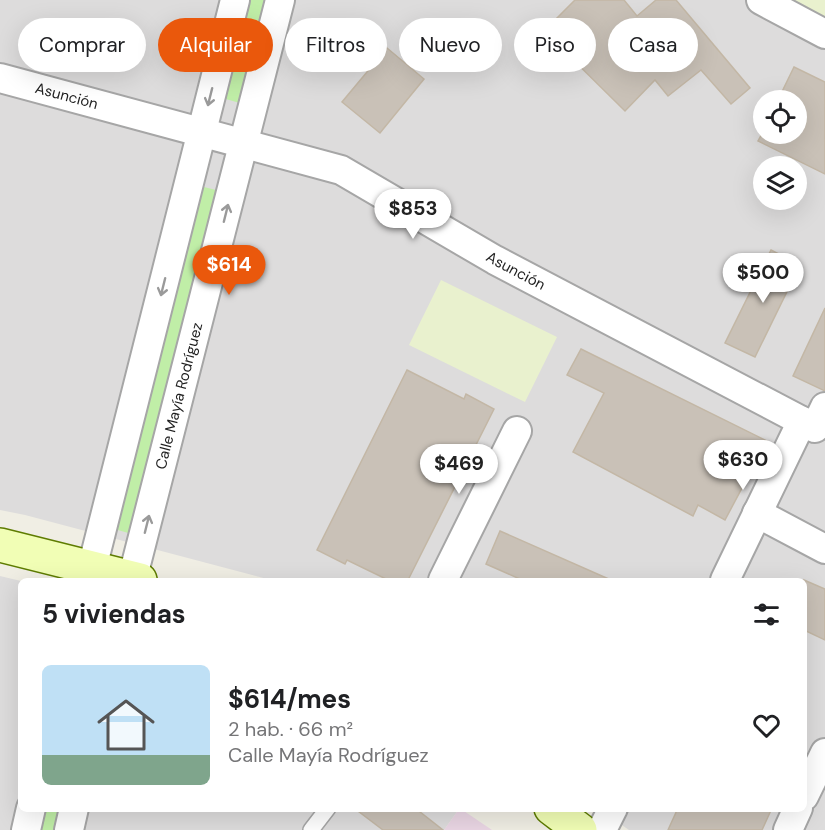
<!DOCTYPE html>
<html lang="es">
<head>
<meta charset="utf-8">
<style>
  :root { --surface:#fff; --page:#f6f6f6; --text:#202124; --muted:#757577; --line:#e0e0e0; --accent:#ea580c }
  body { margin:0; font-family:"DM Sans",sans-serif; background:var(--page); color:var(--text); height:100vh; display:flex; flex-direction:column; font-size:22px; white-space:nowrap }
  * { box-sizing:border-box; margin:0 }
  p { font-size:20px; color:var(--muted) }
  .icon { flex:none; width:33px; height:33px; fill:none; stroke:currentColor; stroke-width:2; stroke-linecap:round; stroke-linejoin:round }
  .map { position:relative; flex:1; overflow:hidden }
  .details { position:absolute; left:18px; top:578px; width:789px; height:234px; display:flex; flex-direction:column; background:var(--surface); border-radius:9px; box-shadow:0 6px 24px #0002 }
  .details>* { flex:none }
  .banner { position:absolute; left:18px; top:18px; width:789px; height:54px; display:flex; gap:12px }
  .tools { position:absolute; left:753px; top:90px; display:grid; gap:12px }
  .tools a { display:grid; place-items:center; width:54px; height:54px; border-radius:50%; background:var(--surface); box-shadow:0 6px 24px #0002; font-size:30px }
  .price { position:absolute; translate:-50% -51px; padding:0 14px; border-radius:21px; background:#fff; color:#222; font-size:20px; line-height:39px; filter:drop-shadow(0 2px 3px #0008) }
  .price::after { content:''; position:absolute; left:50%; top:36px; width:18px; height:14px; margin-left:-9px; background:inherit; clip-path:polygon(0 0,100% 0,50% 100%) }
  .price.current { background:var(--accent); color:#fff }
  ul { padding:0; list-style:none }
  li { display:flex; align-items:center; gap:18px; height:150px; padding:0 24px }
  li+li { border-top:2px solid var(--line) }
  li span { display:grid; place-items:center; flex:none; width:168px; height:120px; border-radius:9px; color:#555 }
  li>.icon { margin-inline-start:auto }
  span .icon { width:72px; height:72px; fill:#fffc; stroke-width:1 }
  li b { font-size:26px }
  h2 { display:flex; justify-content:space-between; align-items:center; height:72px; padding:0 24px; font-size:26px }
  .tag { padding:0 21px; border-radius:27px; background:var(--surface); box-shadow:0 6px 24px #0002; font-size:21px; line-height:54px }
  .tag.current { background:var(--accent); color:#fff }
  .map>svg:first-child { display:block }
  .residential { fill:#dddcdc; fill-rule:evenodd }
  .industrial { fill:#ead6e4 }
  .farmland { fill:#e9f1ce }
  .grass { fill:#c0eea7 }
  .building { fill:#c9c1b7; stroke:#c3b7a5; stroke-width:1.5 }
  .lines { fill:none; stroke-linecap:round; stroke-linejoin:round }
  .lane-casing { stroke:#a6a6a6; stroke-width:18 }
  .street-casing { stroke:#a6a6a6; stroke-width:32 }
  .secondary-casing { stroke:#5e7c00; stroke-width:36 }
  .lane { stroke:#fff; stroke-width:15 }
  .street { stroke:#fff; stroke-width:28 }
  .secondary { stroke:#f1feb5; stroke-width:33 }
  .oneway { stroke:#9a9a9a }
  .labels { text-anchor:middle; stroke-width:5; stroke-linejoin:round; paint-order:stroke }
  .street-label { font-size:15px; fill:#1f1f1f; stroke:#fff }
</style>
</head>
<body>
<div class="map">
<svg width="825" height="830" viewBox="0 0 825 830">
  <rect width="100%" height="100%" fill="#f0eee4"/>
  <path class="residential" d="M0 0H761L825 34V830H629L599 809 804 808V580H271L25 515 0 510ZM764 100H796V134H764ZM764 166H796V200H764Z
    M0 576 21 581V808L459 809 444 830H0Z"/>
  <path class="industrial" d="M459 809H461L492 830H444Z"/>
  <path class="farmland" d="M761 0H825V34Z
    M441 280 557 337 525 402 409 345Z"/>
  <path class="grass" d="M244 0H270L243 104 219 97Z
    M200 186 224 192 135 535 111 528Z
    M40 809H66L60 830H34Z"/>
  <path class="building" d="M575 0H624L637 16 656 0H676L750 88 731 104 701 70 668 96 655 80 625 111 544 31Z
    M387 48 424 79 380 133 342 102Z
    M794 67 825 82V174L758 141 764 130V134H796V100H778Z
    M771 250 800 265 755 357 725 343Z
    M825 308V391L793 376Z
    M581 349 767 441 725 520 698 505 693 516 573 452 604 393 567 375Z
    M407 370 464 399 466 394 494 409 408 580H388L347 560 345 564 317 550Z
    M500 531 611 580H522L486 564Z
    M804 580 825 589V640L804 630Z
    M354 808H415L443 830H383Z
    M678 808H772L762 830H668Z"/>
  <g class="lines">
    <defs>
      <path id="lane" d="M311 830 328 808"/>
      <g id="street">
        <path d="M761 0 825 34"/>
        <path id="s1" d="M0 78 341 170 495 260 815 428 825 407"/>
        <path d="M757 513 825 549"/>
        <path d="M89 580 235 0"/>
        <path id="s2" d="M132 580 280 0"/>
        <path d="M443 580 517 431"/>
        <path d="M725 580 802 421"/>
        <path d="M804 796 825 753"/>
        <path d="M26 830 31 808"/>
        <path d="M69 830 74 808"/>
        <path d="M602 830 613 808"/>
        <path d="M788 830 798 808"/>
      </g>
      <path id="secondary" d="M0 545 140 580
        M551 808 580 830"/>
    </defs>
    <use href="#lane" class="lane-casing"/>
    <use href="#street" class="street-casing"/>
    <use href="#secondary" class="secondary-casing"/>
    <use href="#lane" class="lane"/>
    <use href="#street" class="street"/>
    <use href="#secondary" class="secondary"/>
  </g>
  <defs><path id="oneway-shaft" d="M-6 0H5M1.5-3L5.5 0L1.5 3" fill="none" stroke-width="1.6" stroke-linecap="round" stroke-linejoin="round" transform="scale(1.5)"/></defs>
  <g class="oneway">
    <use href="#oneway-shaft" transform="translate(210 97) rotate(104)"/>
    <use href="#oneway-shaft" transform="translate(226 213) rotate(-76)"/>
    <use href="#oneway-shaft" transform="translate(163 287) rotate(104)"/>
    <use href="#oneway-shaft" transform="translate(147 524) rotate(-76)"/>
  </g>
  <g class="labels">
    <g class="street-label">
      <text dy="5" stroke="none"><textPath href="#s1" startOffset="69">Asunción</textPath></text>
      <text dy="5" stroke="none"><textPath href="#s1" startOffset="555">Asunción</textPath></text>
      <text dy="5" stroke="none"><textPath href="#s2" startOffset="190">Calle Mayía Rodríguez</textPath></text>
    </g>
  </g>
</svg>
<div class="tools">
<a><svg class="icon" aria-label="locate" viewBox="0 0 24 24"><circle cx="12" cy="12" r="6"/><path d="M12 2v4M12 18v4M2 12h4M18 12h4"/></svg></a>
<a><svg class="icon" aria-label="layers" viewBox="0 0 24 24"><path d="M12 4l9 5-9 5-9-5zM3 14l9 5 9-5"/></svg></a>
</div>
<b class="price" style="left:413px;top:240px">$853</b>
<b class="price current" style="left:229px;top:296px">$614</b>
<b class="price" style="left:763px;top:304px">$500</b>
<b class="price" style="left:743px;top:491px">$630</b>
<b class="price" style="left:459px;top:495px">$469</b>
<div class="banner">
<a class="tag">Comprar</a>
<a class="tag current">Alquilar</a>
<a class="tag">Filtros</a>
<a class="tag">Nuevo</a>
<a class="tag">Piso</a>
<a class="tag">Casa</a>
</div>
<section class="details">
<h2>5 viviendas<svg class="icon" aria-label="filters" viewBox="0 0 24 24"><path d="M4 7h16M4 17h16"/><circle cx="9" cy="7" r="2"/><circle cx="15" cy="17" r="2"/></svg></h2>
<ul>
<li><span style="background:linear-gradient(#bfe0f5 75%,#7fa58c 0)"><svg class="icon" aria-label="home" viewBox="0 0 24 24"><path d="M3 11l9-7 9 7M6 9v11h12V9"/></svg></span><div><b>$614/mes</b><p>2 hab. · 66 m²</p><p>Calle Mayía Rodríguez</p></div><svg class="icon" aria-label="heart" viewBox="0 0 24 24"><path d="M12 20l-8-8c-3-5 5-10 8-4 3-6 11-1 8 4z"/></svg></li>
</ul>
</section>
</div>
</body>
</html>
